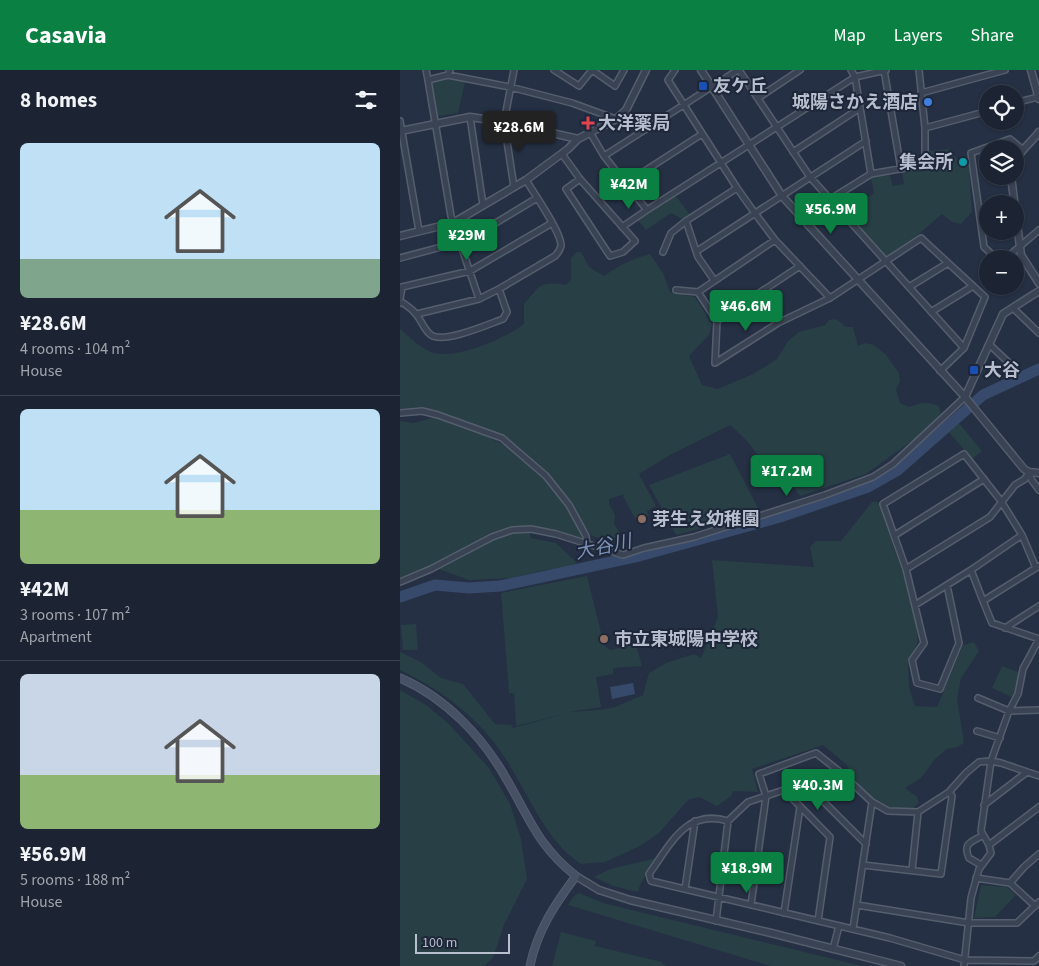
<!DOCTYPE html>
<html lang="en">
<head>
<meta charset="utf-8">
<style>
  :root { --surface:#1c2433; --page:#252c3b; --text:#f1f3f6; --muted:#a0a4ac; --line:#3a414e; --accent:#0b8043 }
  body { margin:0; font-family:"Source Sans 3","Noto Sans JP",sans-serif; background:var(--page); color:var(--text); height:100vh; display:flex; flex-direction:column; font-size:19px; white-space:nowrap }
  * { box-sizing:border-box; margin:0 }
  p { font-size:16px; color:var(--muted) }
  .icon { flex:none; width:28px; height:28px; fill:none; stroke:currentColor; stroke-width:2; stroke-linecap:round; stroke-linejoin:round }
  .map { position:relative; flex:1; overflow:hidden }
  .panel { display:flex; flex-direction:column; background:var(--surface); width:400px }
  .panel>* { flex:none }
  .tools { position:absolute; left:579px; top:15px; display:grid; gap:10px }
  .tools a { display:grid; place-items:center; width:45px; height:45px; border-radius:50%; background:var(--surface); box-shadow:0 1px 4px #0004,0 0 0 1px var(--line); font-size:25px }
  .scale { position:absolute; left:15px; bottom:12px; width:95px; box-sizing:border-box; padding-left:5px; border:2px solid #b7becd; border-top:0; font-size:14px; line-height:18px; white-space:nowrap; color:#b7becd; -webkit-text-stroke:4px #1e2739; paint-order:stroke }
  .price { position:absolute; translate:-50% -42px; padding:0 11px; border-radius:5px; background:var(--accent); color:#fff; font-size:16px; line-height:32px; filter:drop-shadow(0 1px 2px #0008) }
  .price::after { content:''; position:absolute; left:50%; top:30px; width:15px; height:11px; margin-left:-8px; background:inherit; clip-path:polygon(0 0,100% 0,50% 100%) }
  .price.active { background:#222; color:#fff }
  ul { padding:0; list-style:none }
  li { display:grid; align-content:center; gap:10px; height:265px; padding:0 20px }
  li+li { border-top:1px solid var(--line) }
  li span { display:grid; place-items:center; height:155px; border-radius:8px; color:#555 }
  li>.icon { margin-inline-start:auto }
  span .icon { width:90px; height:90px; fill:#fffc; stroke-width:1 }
  li b { font-size:21px }
  h2 { display:flex; justify-content:space-between; align-items:center; height:60px; padding:0 20px; font-size:21px }
  header { display:flex; align-items:center; gap:30px; box-sizing:border-box; height:70px; padding:0 25px; background:var(--accent); color:#fff }
  header strong { font-size:24px }
  nav { display:flex; gap:28px; margin-inline-start:auto; font-size:18px }
  main { display:flex; flex:1; min-height:0 }
  .map>svg:first-child { display:block }
  .green { fill:#273f45 }
  .water { fill:#384a6c }
  .lines { fill:none; stroke-linecap:round; stroke-linejoin:round }
  .river { stroke:#384a6c; stroke-width:11 }
  .minor-casing { stroke:#555e6d; stroke-width:8 }
  .tertiary-casing { stroke:#555e6d; stroke-width:9 }
  .secondary-casing { stroke:#555e6d; stroke-width:9 }
  .minor { stroke:#3a4353; stroke-width:5 }
  .tertiary { stroke:#3a4353; stroke-width:6 }
  .secondary { stroke:#475166; stroke-width:7 }
  .transit-dot { fill:#1a4fb4; stroke:#1e2739; stroke-width:2 }
  .shop-dot { fill:#3f7fe0; stroke:#1e2739; stroke-width:2 }
  .health-dot { fill:#e0444e; stroke:#1e2739; stroke-width:2 }
  .culture-dot { fill:#0f9aa8; stroke:#1e2739; stroke-width:2 }
  .education-dot { fill:#8d6e63; stroke:#1e2739; stroke-width:2 }
  .labels { text-anchor:middle; stroke-width:4; stroke-linejoin:round; paint-order:stroke }
  .poi-label { font-size:18px; font-weight:bold; fill:#b7becd; stroke:#1e2739; text-anchor:start }
  .water-label { font-size:19px; font-style:italic; fill:#7c91b6; stroke:#1e2739 }
</style>
</head>
<body>
<header>
<strong>Casavia</strong>
<nav><a>Map</a><a>Layers</a><a>Share</a></nav>
</header>
<main>
<section class="panel">
<h2>8 homes<svg class="icon" aria-label="filters" viewBox="0 0 24 24"><path d="M4 7h16M4 17h16"/><circle cx="9" cy="7" r="2"/><circle cx="15" cy="17" r="2"/></svg></h2>
<ul>
<li><span style="background:linear-gradient(#bfe0f5 75%,#7fa58c 0)"><svg class="icon" aria-label="home" viewBox="0 0 24 24"><path d="M3 11l9-7 9 7M6 9v11h12V9"/></svg></span><div><b>¥28.6M</b><p>4 rooms · 104 m²</p><p>House</p></div></li>
<li><span style="background:linear-gradient(#bfe0f5 65%,#8fb573 0)"><svg class="icon" aria-label="home" viewBox="0 0 24 24"><path d="M3 11l9-7 9 7M6 9v11h12V9"/></svg></span><div><b>¥42M</b><p>3 rooms · 107 m²</p><p>Apartment</p></div></li>
<li><span style="background:linear-gradient(#c9d6e8 65%,#8fb573 0)"><svg class="icon" aria-label="home" viewBox="0 0 24 24"><path d="M3 11l9-7 9 7M6 9v11h12V9"/></svg></span><div><b>¥56.9M</b><p>5 rooms · 188 m²</p><p>House</p></div></li>
</ul>
</section>
<div class="map">
<svg width="639" height="896" viewBox="0 0 639 896">
  <rect width="100%" height="100%" fill="#253044"/>
  <path class="green" d="M49 8 65 12 58 43 39 46 36 43 31 15 33 11Z
    M549 79 562 95H569L572 142 561 154 552 152 542 144 520 163 486 188 447 143 474 123 471 108 490 105 493 116 504 114 502 102 518 98 528 89V81Z
    M275 125 291 146 284 150 271 143 246 160 237 149Z
    M177 182H181L189 197 204 206C219 195 232 189 250 184L263 203 270 222 295 227 312 254 309 265 289 286 302 315 318 319 353 304 377 289 388 271 399 262 425 255 429 250 436 249 446 257H453L458 276 465 273 474 275 486 285 499 303 500 311 496 320 500 333 509 337C520 333 527 331 539 336L541 343 524 362 466 404 400 426 387 407H369C356 381 352 374 330 355L270 385 239 404 256 436 247 441 249 446 237 452 223 426 225 424 209 429V434L215 445 214 453 219 462V469L213 472 192 466 148 403 106 367 79 356 23 337 0 339V259C10 267 19 277 31 282 54 291 106 268 124 254V234C141 215 139 211 166 215L171 210V188Z
    M36 347 80 363 110 378 133 398 152 417 168 438 184 468 182 469 143 458 128 457 131 468 156 473 177 493 163 498 145 500 112 508 69 510 36 498 23 499 0 510V351L14 353Z
    M558 352 582 381 572 389 548 361Z
    M330 384 358 438 340 444V448L276 465 249 415Z
    M472 432H477L481 437 494 479 514 532 518 572 508 593 509 617 515 636 537 637 563 575 574 572 579 581 561 608 557 629 564 673 557 677 547 679 535 689 521 708 505 718 517 727 519 733 512 739 485 737 469 726 451 705 447 695 423 675 352 699 358 722 333 721 331 726 317 736 299 727 288 730 259 763 240 776 205 792 181 794C174 789 166 783 161 777 133 745 119 704 93 671 68 640 36 617 0 600V582L21 592 41 608 63 614 95 654 111 655 113 658 164 644 116 656 114 623H109L101 523 187 506 204 575 210 580 236 574 242 596 213 598V604L196 607 201 637 169 642 199 640 215 637 243 625 249 603 266 593 294 584 301 588 318 547 312 490 414 497 410 477 416 471H441Z
    M16 554 18 580H3L1 555Z
    M602 596 618 602V610L614 628 592 618Z
    M0 620 26 635 49 654 89 698 110 734 121 769 127 809 104 855 93 888 84 896H0Z
    M257 788C250 800 241 809 238 822L213 816 194 807 210 799Z
    M581 815 606 817 616 825 595 847 574 848Z
    M179 823 203 833 462 896H371L168 835 174 826Z
    M161 862 196 871 195 876 262 892V894L268 896H152Z"/>
  <path class="water" d="M233 613 235 624 212 629 210 617Z"/>
  <g class="lines">
    <path class="river" d="M0 527 35 515 69 518 100 516 239 486 380 447 468 417 498 400 583 325 639 299"/>
    <defs>
      <path id="minor" d="M26 0 28 10
        M50 0 48 5 28 10 51 146 79 229
        M114 0 104 52 114 117
        M154 0 179 16 192 0 215 16 224 0
        M275 0 268 10 337 118 354 142 375 170 430 228
        M339 0 410 107 564 278
        M451 0 455 7 471 104
        M484 0 501 99
        M48 5 110 17 172 33 216 49
        M521 23 605 0
        M358 28 400 0
        M615 33 638 27
        M70 47 83 135
        M0 51 19 161
        M525 58 588 41
        M191 64 204 86 247 140 455 7 486 0
        M393 82 460 38
        M162 84 180 109 235 171 223 182 210 186 166 119 180 109
        M204 86 338 0
        M226 113 302 64
        M429 130 471 104 516 96 525 87V58L519 0
        M222 157 247 140
        M375 170 298 222 317 251 315 293 378 253 430 228 521 168 585 227 564 278 540 301
        M297 181 466 71
        M263 182 271 163 286 151
        M0 188 60 172 84 160 137 128
        M597 189 584 177 571 83 610 69 622 79
        M605 189 639 160
        M314 210 298 187 286 151 337 118
        M509 217 548 193
        M276 220 298 222
        M0 229 2 217 70 201 152 153
        M0 233H3C7 236 12 239 15 243 21 249 24 260 31 265 44 274 89 254 103 249L107 242 99 219
        M613 238 639 263
        M531 242 573 216
        M17 244 79 229 99 219 155 186C158 183 160 180 161 176 162 163 133 122 126 110
        M317 251 400 196
        M589 274 608 292
        M0 343 22 341 38 345 102 368 146 406 169 435 186 466 187 474
        M629 402 631 409 639 420
        M495 465 584 409
        M506 499 590 447 615 415 625 409 629 402
        M571 500 622 465
        M0 512 31 499 92 467 112 460 131 459 156 464 223 485 244 478 294 467 425 425 473 407 493 394 565 327
        M547 515 559 573 540 619 517 613 512 590 524 573 506 499 483 434 564 384 601 431 622 465 636 498
        M583 531 592 553 639 569
        M515 535 571 500 583 531 639 496
        M605 558 639 536
        M578 628 609 641 639 640
        M577 661 600 668
        M440 702 419 727 466 774
        M584 735 627 702
        M328 751C286 738 270 775 249 804L251 811 490 868 565 890 634 891 639 886
        M589 775 639 737
        M463 795 541 804 552 726 549 722
        M581 795 569 788C562 772 573 772 583 765
        M512 800 518 742
        M576 808 610 813 635 836
        M610 813 624 797 639 784
        M285 819 295 751
        M351 835 366 726 359 704 416 683 440 702 472 732 488 741 518 742 549 722 566 703 579 692 591 691 601 693 639 706
        M457 835 569 853H617L639 832
        M384 843 400 737
        M316 851 328 751 348 732 384 720 430 767 418 851
        M453 859 472 732
        M433 879 439 856
        M564 896 571 828 579 799 591 783 589 775 581 761 591 691 609 641 618 624 623 599 639 569"/>
      <path id="tertiary" d="M301 0 382 126 565 327 624 399 629 402 639 403
        M631 0 639 29
        M0 61 70 47 104 52 178 69
        M615 92C621 79 631 73 639 62
        M611 106 621 185 639 213
        M0 166 53 153 126 110 168 79 178 69 216 49 226 40 246 0
        M565 327 603 244 639 221
        M176 806 199 820 230 830 371 863 501 896"/>
      <path id="secondary" d="M0 608C46 628 83 667 107 710 130 749 138 776 176 806 155 834 137 861 130 896"/>
    </defs>
    <use href="#minor" class="minor-casing"/>
    <use href="#tertiary" class="tertiary-casing"/>
    <use href="#secondary" class="secondary-casing"/>
    <use href="#minor" class="minor"/>
    <use href="#tertiary" class="tertiary"/>
    <use href="#secondary" class="secondary"/>
  </g>
  <g class="transit-dot">
    <rect x="298" y="11" width="10" height="10" rx="2.5"/>
    <rect x="569" y="295" width="10" height="10" rx="2.5"/>
  </g>
  <circle class="shop-dot" cx="528" cy="32" r="5"/>
  <path class="health-dot" d="M185.5 45.5h5v5h5v5h-5v5h-5v-5h-5v-5h5z"/>
  <circle class="culture-dot" cx="563" cy="92" r="5"/>
  <g class="education-dot">
    <circle cx="242" cy="449" r="5"/>
    <circle cx="204" cy="569" r="5"/>
  </g>
  <g class="labels">
    <g class="poi-label">
      <text x="313" y="22">友ケ丘</text>
      <text x="518" y="38" text-anchor="end">城陽さかえ酒店</text>
      <text x="198" y="59">大洋薬局</text>
      <text x="553" y="98" text-anchor="end">集会所</text>
      <text x="584" y="306">大谷</text>
      <text x="252" y="455">芽生え幼稚園</text>
      <text x="214" y="575">市立東城陽中学校</text>
    </g>
    <g class="water-label">
      <text transform="translate(203 476) rotate(-12)" y="7">大谷川</text>
    </g>
  </g>
</svg>
<div class="tools">
<a><svg class="icon" aria-label="locate" viewBox="0 0 24 24"><circle cx="12" cy="12" r="6"/><path d="M12 2v4M12 18v4M2 12h4M18 12h4"/></svg></a>
<a><svg class="icon" aria-label="layers" viewBox="0 0 24 24"><path d="M12 4l9 5-9 5-9-5zM3 14l9 5 9-5"/></svg></a>
<a>+</a>
<a>−</a>
</div>
<div class="scale">100 m</div>
<b class="price active" style="left:119px;top:83px">¥28.6M</b>
<b class="price" style="left:229px;top:140px">¥42M</b>
<b class="price" style="left:431px;top:165px">¥56.9M</b>
<b class="price" style="left:67px;top:191px">¥29M</b>
<b class="price" style="left:346px;top:262px">¥46.6M</b>
<b class="price" style="left:387px;top:427px">¥17.2M</b>
<b class="price" style="left:418px;top:741px">¥40.3M</b>
<b class="price" style="left:347px;top:824px">¥18.9M</b>
</div>
</main>
</body>
</html>
